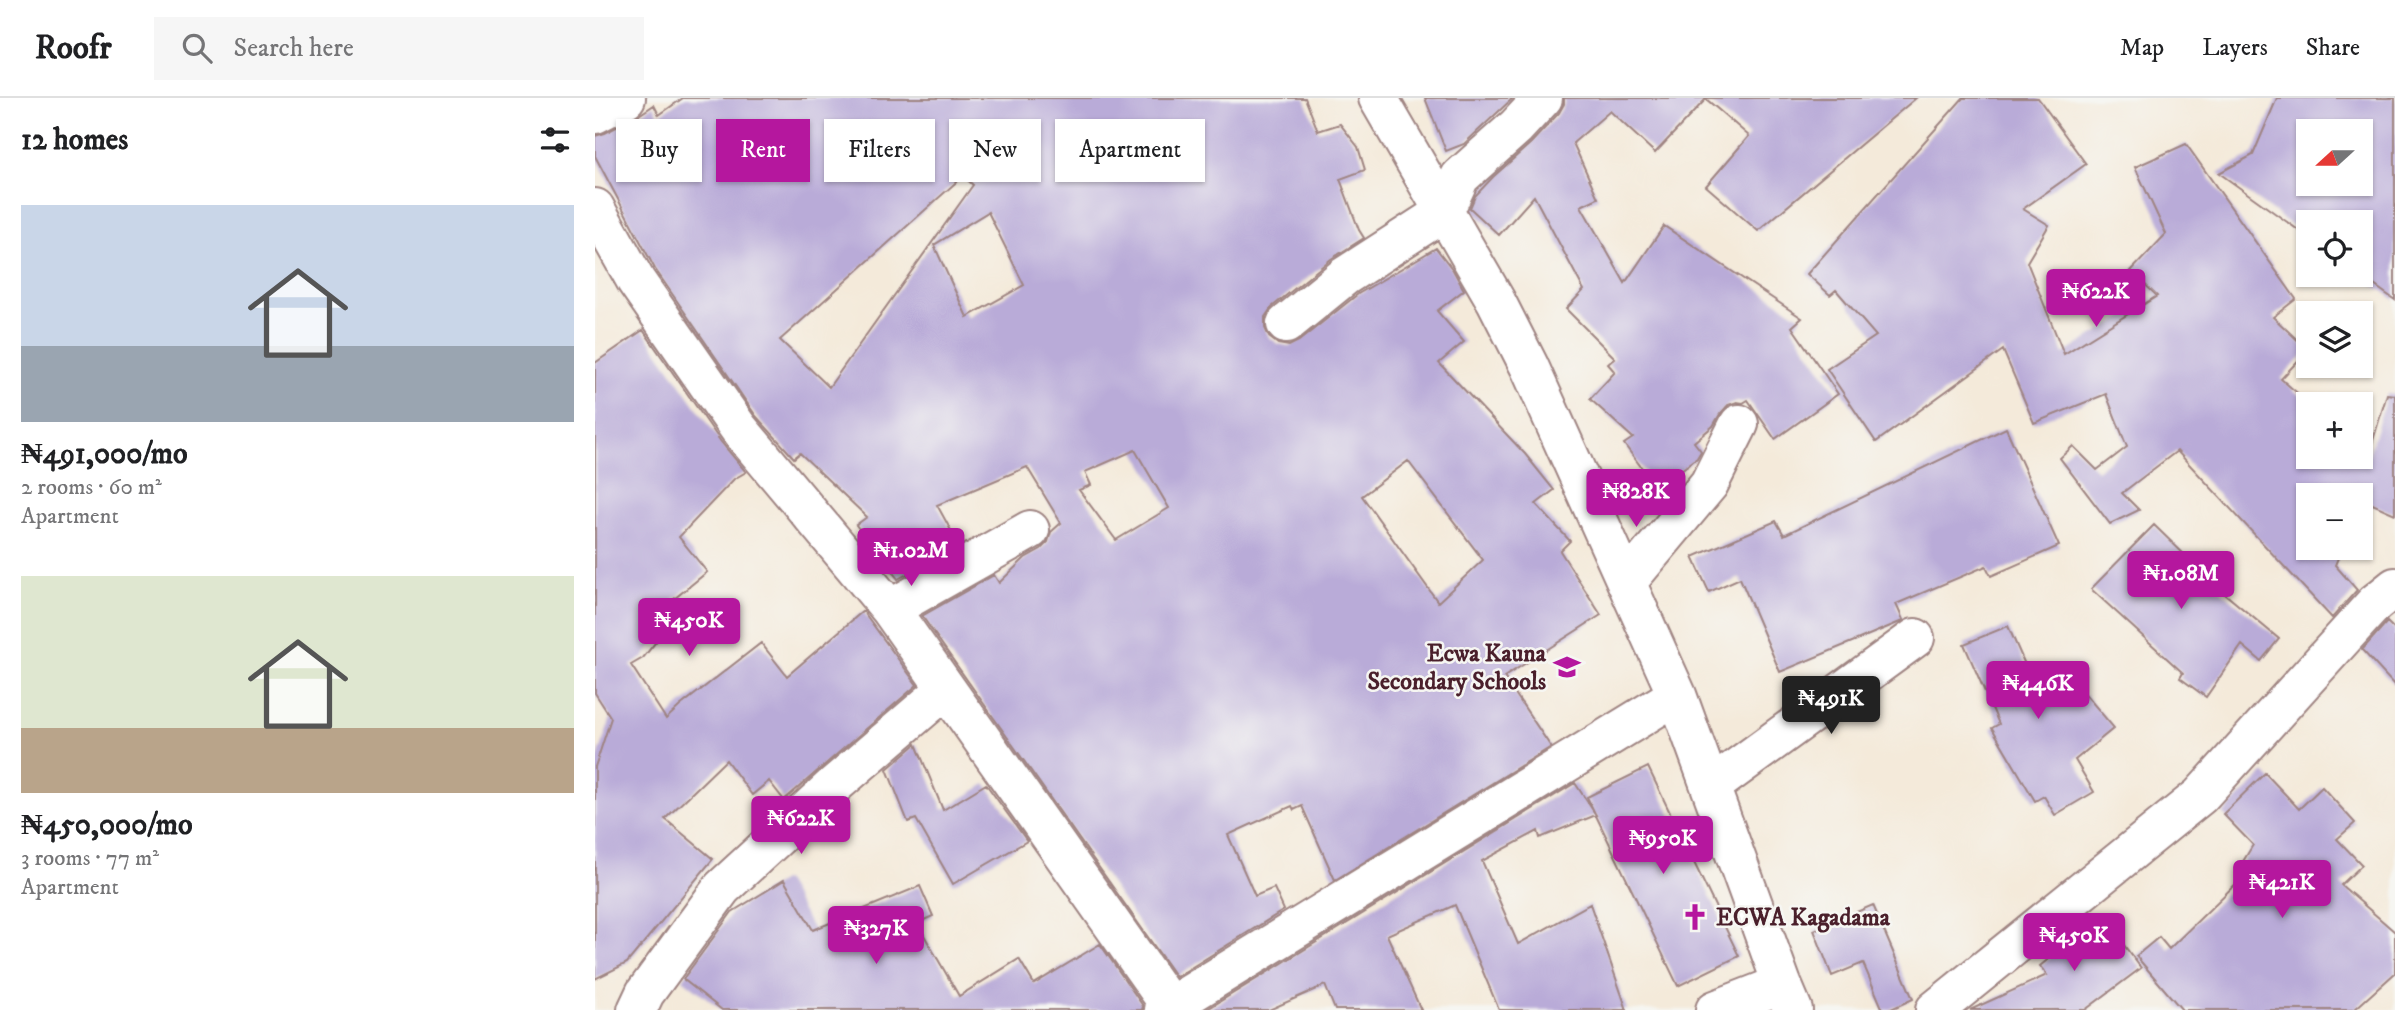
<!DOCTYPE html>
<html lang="en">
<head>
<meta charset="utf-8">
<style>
  :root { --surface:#fff; --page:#f6f6f6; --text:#202124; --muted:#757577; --line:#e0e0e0; --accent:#b5179e }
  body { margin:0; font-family:"IM FELL DW Pica",serif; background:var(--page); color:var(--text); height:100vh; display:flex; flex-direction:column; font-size:26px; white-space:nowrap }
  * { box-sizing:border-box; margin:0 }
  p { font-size:23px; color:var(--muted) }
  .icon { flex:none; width:38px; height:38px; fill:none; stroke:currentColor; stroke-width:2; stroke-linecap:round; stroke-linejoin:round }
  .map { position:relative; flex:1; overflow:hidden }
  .panel { display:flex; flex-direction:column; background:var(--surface); width:595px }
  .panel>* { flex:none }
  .top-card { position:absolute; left:21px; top:21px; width:665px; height:63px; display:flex; gap:14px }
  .needle { width:46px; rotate:249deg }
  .buttons { position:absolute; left:1701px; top:21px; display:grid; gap:14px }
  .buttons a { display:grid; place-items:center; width:77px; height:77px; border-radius:0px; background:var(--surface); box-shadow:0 2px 5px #0004; font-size:35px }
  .price { position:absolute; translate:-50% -60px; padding:0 16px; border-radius:7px; background:var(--accent); color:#fff; font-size:23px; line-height:46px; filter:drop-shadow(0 2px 4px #0008) }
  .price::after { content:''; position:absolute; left:50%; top:42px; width:21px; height:16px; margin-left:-10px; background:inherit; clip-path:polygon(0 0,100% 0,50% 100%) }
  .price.active { background:#222; color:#fff }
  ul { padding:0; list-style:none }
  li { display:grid; align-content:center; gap:14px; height:371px; padding:0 21px }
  li span { display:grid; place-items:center; height:217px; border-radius:0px; color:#555 }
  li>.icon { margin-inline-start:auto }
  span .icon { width:126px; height:126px; fill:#fffc; stroke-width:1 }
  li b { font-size:30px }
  h2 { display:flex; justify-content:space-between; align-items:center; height:84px; padding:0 21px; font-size:30px }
  .chip { padding:0 24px; border-radius:0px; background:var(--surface); box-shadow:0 2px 5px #0004; font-size:24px; line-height:63px }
  .chip.active { background:var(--accent); color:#fff }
  header { display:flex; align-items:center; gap:42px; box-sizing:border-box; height:98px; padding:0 35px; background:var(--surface); border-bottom:2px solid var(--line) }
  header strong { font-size:33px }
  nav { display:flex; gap:38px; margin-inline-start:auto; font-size:24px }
  .search { width:490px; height:63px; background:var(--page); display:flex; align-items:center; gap:18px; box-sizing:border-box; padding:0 24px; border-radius:0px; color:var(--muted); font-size:26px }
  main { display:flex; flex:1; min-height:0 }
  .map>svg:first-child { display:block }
  .building { fill:#b9abd8; fill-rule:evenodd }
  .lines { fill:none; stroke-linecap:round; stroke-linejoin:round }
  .minor-casing { stroke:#9f8482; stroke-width:42 }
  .minor { stroke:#fff; stroke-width:38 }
  .labels { text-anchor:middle; stroke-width:5; stroke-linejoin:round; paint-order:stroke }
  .poi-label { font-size:24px; font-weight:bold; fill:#4a1f2b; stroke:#f6f6f2; text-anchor:end }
</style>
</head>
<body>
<header>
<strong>Roofr</strong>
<div class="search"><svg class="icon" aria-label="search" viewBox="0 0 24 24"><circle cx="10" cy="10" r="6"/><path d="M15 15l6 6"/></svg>Search here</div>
<nav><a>Map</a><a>Layers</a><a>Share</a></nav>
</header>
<main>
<section class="panel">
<h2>12 homes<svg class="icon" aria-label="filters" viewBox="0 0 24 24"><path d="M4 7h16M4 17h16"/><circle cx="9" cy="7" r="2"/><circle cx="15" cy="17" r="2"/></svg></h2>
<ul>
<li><span style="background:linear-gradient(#c9d6e8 65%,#9aa5b1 0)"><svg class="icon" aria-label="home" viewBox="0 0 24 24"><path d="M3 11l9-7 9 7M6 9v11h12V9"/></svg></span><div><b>₦491,000/mo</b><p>2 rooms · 60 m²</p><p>Apartment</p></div></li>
<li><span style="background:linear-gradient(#dfe7d0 70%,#b9a48a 0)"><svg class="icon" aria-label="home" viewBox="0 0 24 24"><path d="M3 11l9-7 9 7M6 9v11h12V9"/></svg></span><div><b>₦450,000/mo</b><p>3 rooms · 77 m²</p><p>Apartment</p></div></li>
</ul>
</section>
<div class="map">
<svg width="1800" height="912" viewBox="0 0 1800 912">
  <rect width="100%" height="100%" fill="#f6f6f2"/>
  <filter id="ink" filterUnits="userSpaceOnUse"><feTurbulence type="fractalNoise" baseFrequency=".0143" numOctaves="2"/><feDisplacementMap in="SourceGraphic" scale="14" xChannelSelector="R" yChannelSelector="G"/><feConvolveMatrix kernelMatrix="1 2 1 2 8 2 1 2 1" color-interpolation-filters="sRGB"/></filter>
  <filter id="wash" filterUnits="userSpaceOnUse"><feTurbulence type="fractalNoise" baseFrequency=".00686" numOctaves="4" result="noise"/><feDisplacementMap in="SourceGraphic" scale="28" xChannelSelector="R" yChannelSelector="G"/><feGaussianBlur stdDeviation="1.57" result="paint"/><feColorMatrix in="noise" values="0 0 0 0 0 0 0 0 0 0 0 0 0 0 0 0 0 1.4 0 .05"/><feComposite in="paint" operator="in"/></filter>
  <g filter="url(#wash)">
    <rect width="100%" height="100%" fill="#f4eada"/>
    <g id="blocks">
      <path class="building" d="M88 0H710L723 33 745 26 763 49 770 72 745 81 764 132 769 140 736 161 677 209 670 219V230L674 239 683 246 694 248 704 243 763 196 841 150 858 172 869 192 842 213 869 244 844 265 930 356 959 392 941 406 975 443 965 453 1006 517 909 579 956 649 740 782 707 708 699 712 697 708 633 737 660 798 679 790 689 812 581 879 327 518 399 477 404 485 430 460 446 451 453 444 456 434 466 425 432 369 342 407 364 447 303 481 261 427 272 419 205 355 199 360 161 318 60 171 0 58V38L10 35 41 19 59 7 64 17ZM368 78 378 87 234 289 185 242ZM393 114 429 187 372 219 339 147ZM540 352 574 410 521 442 484 392 496 387 490 374ZM813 363 888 462 843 504 767 398Z
        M830 0H918L869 46 851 53Z
        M969 0H1321L1163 133 1111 88 1154 38 1111 1 1060 55 1015 13 978 45 1003 100 986 108 1030 185 1069 128 1207 220 1197 229 1243 296 1180 341 1153 302 1148 305 1142 304 1133 307 1125 316 1118 328 1099 344 1106 353 1102 360 1062 390 1029 346 1038 340 995 301 1020 274 1013 266 1020 260 971 211 989 192 939 98 904 137 875 110 880 98 898 79 936 45 964 15 969 6Z
        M1368 0H1443L1491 66 1428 111 1454 127 1432 164 1469 256 1562 198 1536 173 1571 136 1540 69 1591 46 1701 201 1678 219 1713 252 1686 281 1715 306 1713 359H1766V352L1773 359 1792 296 1800 297V416L1766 401V397H1713V450H1747L1740 467 1762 492 1737 520 1582 353 1527 395 1544 412 1515 426 1465 360 1478 348 1502 372 1532 349 1511 296 1439 325 1408 252 1281 344 1232 271 1281 238 1241 192 1235 197 1212 176Z
        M1682 0H1800V202L1765 177 1766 124H1713V139L1624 75 1658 57ZM1713 33H1766V86H1713Z
        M48 232 126 344 151 374 139 381 84 439 112 474 79 501 89 509 48 560 36 567 71 621 85 608 166 545 192 578 268 513 322 587 189 702 174 683 157 697 131 662 70 721 118 761 32 865 0 881V669L16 620 0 595V265Z
        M1411 330 1464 448 1396 478 1391 468 1301 506 1308 522 1305 524 1185 574 1145 480 1114 494 1098 459 1181 423 1189 437Z
        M1559 427 1596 463 1594 466 1684 541 1666 563 1647 547 1611 599 1585 580 1588 575 1496 491Z
        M1792 524 1800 532V588L1767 552Z
        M1413 528 1439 587 1458 568 1489 599 1491 597 1519 630 1480 662 1499 694 1460 717 1449 698 1440 703 1397 630 1404 626 1369 546Z
        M321 646 348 712 391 686 432 743 358 786 321 721 313 724 292 671Z
        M1053 669 1144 858 1083 888 992 699Z
        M1670 675 1704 711 1727 689 1760 725 1742 741 1767 767 1746 787 1800 834V875L1759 912H1587L1541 858 1564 839 1574 851 1652 775 1644 770 1658 747 1628 716Z
        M980 685 1001 717 945 740 943 733 887 763 923 846 995 806 1032 912H904L860 807 792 837 826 912H740L730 887 674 912H611Z
        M189 782 218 832 325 788 338 818 322 825 364 898 424 861 439 886 505 846 548 908 547 912H127L88 881 137 814Z
        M1278 807 1318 901 1294 912H1288L1268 865 1237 878 1219 832Z
        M1508 819 1546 870 1490 912H1375L1452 877 1445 868 1461 855 1456 847 1483 826 1489 833Z"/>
    </g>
  </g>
  <g filter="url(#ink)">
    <use href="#blocks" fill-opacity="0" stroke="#9f8482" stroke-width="2"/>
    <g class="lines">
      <defs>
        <path id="minor" d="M783 0 901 203 934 268 1082 597 1187 886 1198 912
          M0 16 31 0
          M0 110 41 183 144 331 295 511 575 908
          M691 226 750 178 849 114 865 79 921 29 948 0
          M1032 484 1114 386 1144 326
          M295 511 435 432
          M1117 688 1320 540
          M42 912 50 895 127 790 237 689 350 592
          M569 912 1082 597
          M1120 912 1187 886
          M1340 912 1605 698 1780 505 1800 489"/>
      </defs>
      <use href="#minor" class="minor-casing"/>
      <use href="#minor" class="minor"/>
    </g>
  </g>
  <defs>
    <symbol id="school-bare" viewBox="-9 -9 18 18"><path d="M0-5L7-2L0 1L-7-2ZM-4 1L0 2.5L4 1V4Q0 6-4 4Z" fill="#b5179e" stroke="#f6f6f2" stroke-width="2.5" paint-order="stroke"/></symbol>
    <symbol id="church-bare" viewBox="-9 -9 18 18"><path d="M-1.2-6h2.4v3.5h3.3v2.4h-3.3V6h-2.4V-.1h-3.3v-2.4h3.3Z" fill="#b5179e" stroke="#f6f6f2" stroke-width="2.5" paint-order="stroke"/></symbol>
  </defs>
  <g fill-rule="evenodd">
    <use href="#school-bare" x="953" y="550" width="38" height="38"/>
    <use href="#church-bare" x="1081" y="800" width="38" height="38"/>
  </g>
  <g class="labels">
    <g class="poi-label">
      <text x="951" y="563">Ecwa Kauna<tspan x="951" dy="28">Secondary Schools</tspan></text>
      <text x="1121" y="827" text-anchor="start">ECWA Kagadama</text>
    </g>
  </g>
</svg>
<div class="buttons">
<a><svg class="needle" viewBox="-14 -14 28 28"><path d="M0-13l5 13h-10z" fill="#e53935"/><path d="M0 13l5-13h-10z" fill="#757577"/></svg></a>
<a><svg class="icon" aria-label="locate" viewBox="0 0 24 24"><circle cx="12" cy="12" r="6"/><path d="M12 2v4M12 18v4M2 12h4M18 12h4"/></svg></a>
<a><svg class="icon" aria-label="layers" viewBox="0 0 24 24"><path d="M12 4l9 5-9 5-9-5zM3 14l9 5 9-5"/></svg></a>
<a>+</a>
<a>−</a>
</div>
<b class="price" style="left:1501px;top:231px">₦622K</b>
<b class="price" style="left:1041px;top:431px">₦828K</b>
<b class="price" style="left:316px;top:490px">₦1.02M</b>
<b class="price" style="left:1586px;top:513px">₦1.08M</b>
<b class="price" style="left:94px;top:560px">₦450K</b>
<b class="price" style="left:1443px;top:623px">₦446K</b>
<b class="price active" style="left:1236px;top:638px">₦491K</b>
<b class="price" style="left:206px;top:758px">₦622K</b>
<b class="price" style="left:1068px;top:778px">₦950K</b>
<b class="price" style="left:1687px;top:822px">₦421K</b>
<b class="price" style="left:281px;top:868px">₦327K</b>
<b class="price" style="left:1479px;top:875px">₦450K</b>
<div class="top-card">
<a class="chip">Buy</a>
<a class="chip active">Rent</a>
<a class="chip">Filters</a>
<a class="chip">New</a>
<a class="chip">Apartment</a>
</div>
</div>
</main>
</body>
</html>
